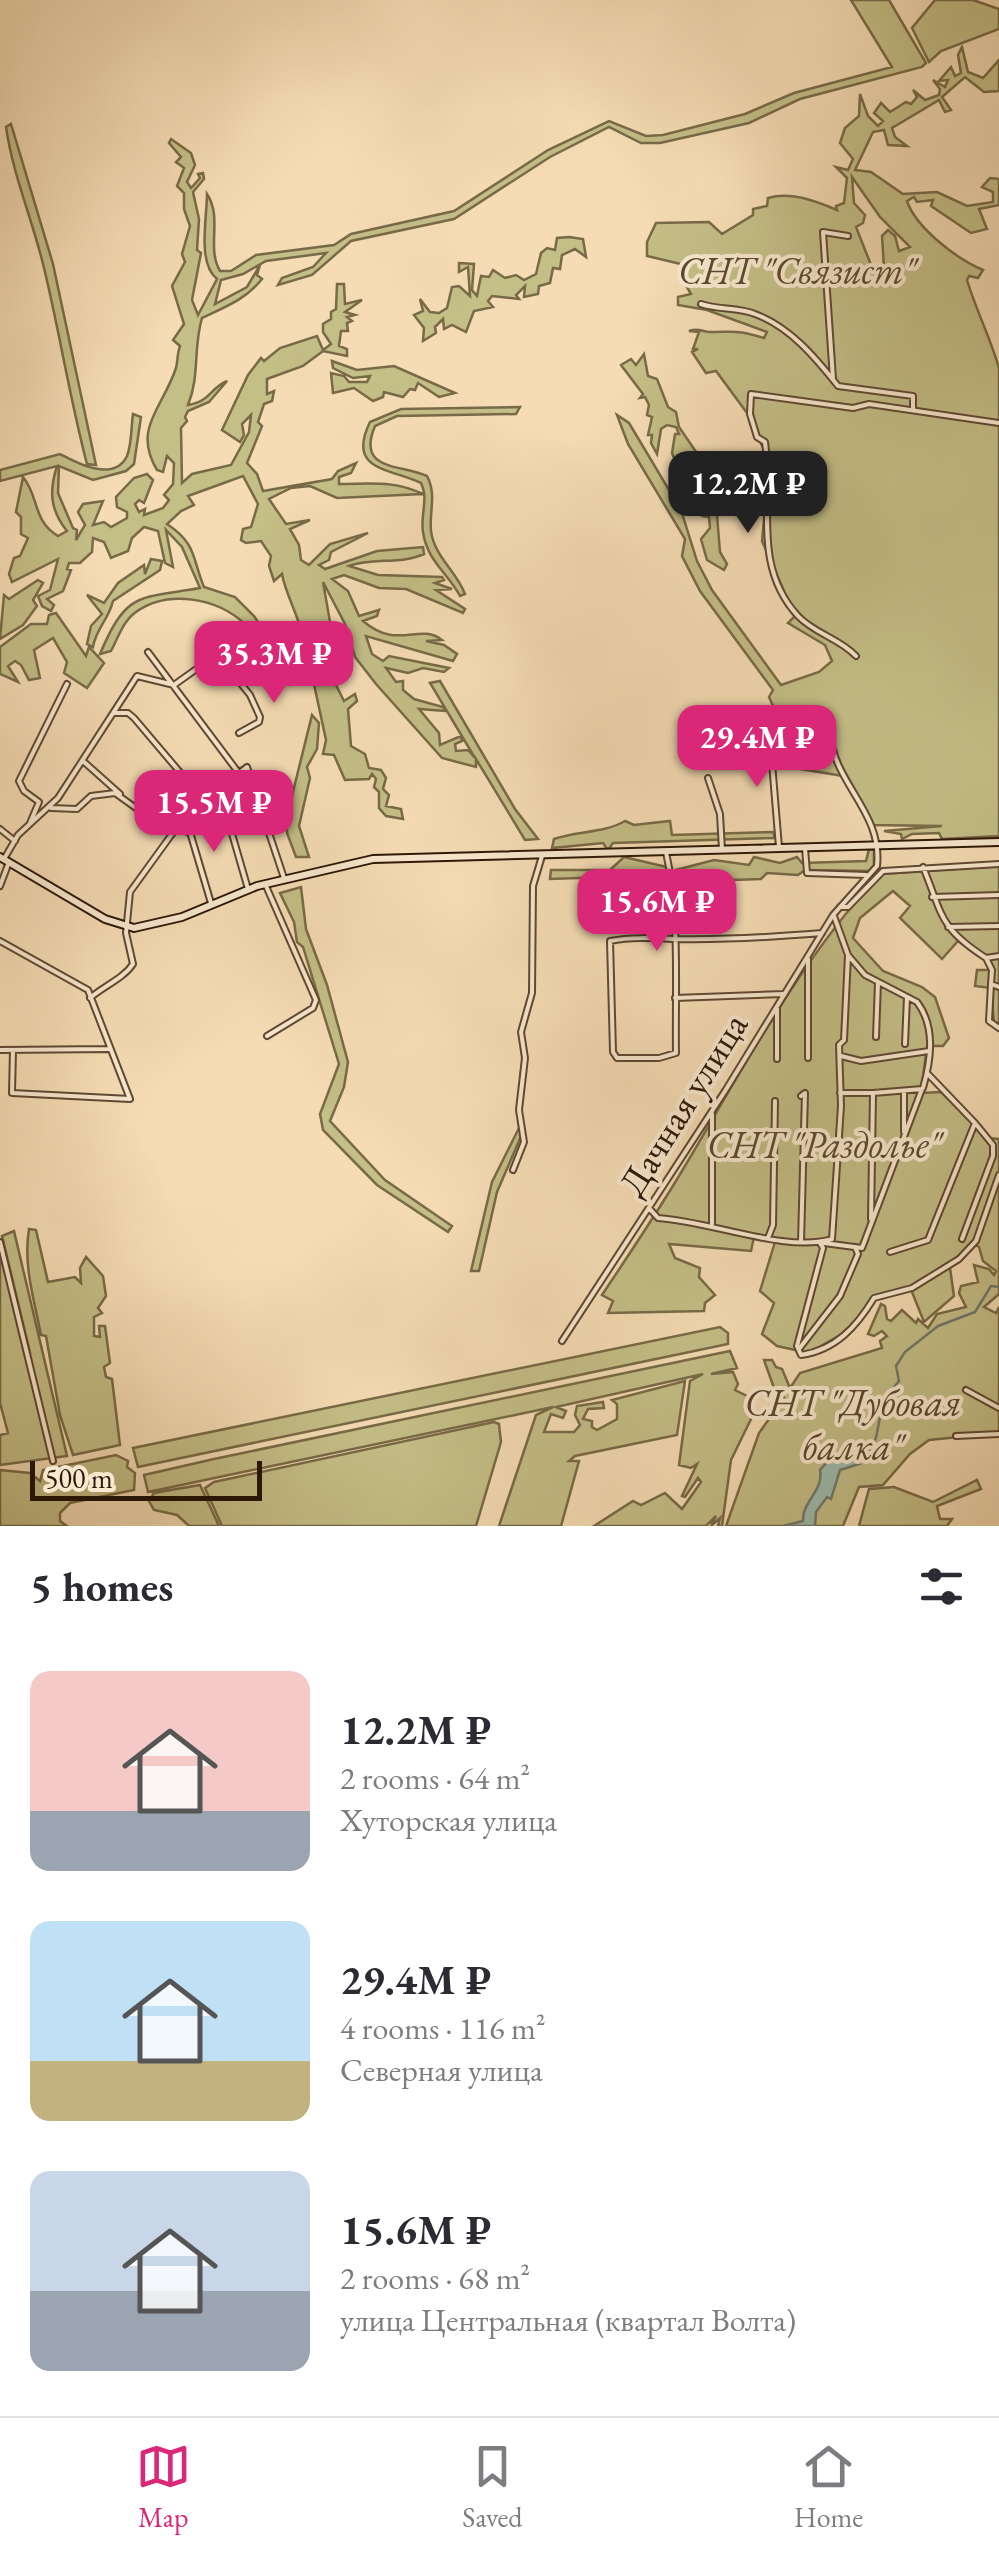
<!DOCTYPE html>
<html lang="en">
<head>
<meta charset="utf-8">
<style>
  :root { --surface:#fff; --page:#f2f2f3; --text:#2b2b33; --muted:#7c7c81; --line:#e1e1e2; --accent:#db2777 }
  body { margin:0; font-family:"EB Garamond",serif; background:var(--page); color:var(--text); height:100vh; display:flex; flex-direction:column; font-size:38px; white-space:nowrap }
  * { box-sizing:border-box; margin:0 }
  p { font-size:32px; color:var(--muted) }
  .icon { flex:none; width:55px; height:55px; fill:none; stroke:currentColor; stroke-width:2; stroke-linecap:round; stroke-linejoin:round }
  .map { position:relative; height:1526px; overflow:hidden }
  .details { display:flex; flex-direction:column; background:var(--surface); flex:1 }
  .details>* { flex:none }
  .scale { position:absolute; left:30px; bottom:25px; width:232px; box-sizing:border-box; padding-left:10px; border:5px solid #2d1707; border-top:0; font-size:28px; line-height:35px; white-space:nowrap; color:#2d1707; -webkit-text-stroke:8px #f8e8ce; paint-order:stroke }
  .price { position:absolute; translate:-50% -85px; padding:0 22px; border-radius:20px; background:var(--accent); color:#fff; font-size:32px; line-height:65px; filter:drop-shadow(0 2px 5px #0008) }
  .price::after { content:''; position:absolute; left:50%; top:60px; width:30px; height:22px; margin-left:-15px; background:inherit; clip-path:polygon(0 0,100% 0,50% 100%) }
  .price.active { background:#222; color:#fff }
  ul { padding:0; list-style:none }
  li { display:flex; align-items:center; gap:30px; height:250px; padding:0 30px }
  li span { display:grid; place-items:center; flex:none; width:280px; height:200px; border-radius:20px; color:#555 }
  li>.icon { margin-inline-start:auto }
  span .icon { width:120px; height:120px; fill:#fffc; stroke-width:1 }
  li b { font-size:42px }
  h2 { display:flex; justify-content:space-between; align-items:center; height:120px; padding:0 30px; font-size:42px }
  .dock { display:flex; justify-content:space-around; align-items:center; height:140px; border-top:2px solid var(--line); background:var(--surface); font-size:28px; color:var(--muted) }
  .dock a { display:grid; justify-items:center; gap:5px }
  .dock .active { color:var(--accent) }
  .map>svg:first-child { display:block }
  .green { fill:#c4be87; stroke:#786a47; stroke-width:2.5; fill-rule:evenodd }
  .water { fill:#9cbbaf; stroke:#70796c; stroke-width:2.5 }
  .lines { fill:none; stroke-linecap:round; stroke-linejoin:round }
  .stream { stroke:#70796c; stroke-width:2.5 }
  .street-casing { stroke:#5f4832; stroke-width:8 }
  .secondary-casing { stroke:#2d1707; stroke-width:10 }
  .street { stroke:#f8e8ce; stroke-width:4 }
  .secondary { stroke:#f8e8ce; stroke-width:6 }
  .labels { text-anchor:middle; stroke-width:8; stroke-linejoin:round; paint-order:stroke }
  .park-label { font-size:38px; font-style:italic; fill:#5a492d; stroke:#f8e8ce }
  .street-label { font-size:38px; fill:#2d1707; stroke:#f8e8ce }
</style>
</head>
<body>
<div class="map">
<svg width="999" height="1526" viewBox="0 0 999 1526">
  <rect width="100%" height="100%" fill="#f5dcb4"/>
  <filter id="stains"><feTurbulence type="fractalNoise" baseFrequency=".002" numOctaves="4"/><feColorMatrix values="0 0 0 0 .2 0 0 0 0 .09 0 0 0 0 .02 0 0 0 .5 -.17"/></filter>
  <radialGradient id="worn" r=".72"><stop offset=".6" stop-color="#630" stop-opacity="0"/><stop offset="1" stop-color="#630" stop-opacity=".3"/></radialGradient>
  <path class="green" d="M851 0H889L926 63 922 67 800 99 749 123 660 143H641L609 127 550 157 454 219 351 241 312 275 278 285 282 278 313 267 326 253 266 261 243 274 221 280 215 304 247 287 260 265 257 275 262 279C245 300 225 307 202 318 193 348 200 376 188 405 211 401 209 389 227 381L209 402 188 411 185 417 187 421 181 428 182 483 192 474 231 465 249 432 251 415 242 424 244 435 240 442 222 430 248 375 261 358 264 361 280 348 317 336 323 350 331 344 323 332V324L331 319V312L336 309 337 284H344L345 304 362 300 345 312 355 315 347 317 352 321 347 323 348 331H341L339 346 347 349V356L323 351 303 366 267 379V394L274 391 272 401 264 404 258 422 262 426 247 463 257 474 263 491 332 479 338 471 356 463 351 473 339 477V484C371 484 393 480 423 494L337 498 310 486 291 488 269 499 286 524 310 520 290 529 299 545 301 560 309 565 330 544 368 533 331 552 329 560 319 565 325 569 377 551 423 547 424 554C400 565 373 557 349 566L378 575 442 577 444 580 435 583 452 589 436 590 465 609 463 613 406 589 379 588 344 575 332 579 348 591 359 616 379 610 377 616 363 621C398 651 419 622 442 640L426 641 444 645 457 654 453 661 366 636 372 654 383 661 389 656 449 668 444 672 423 668 408 673 386 668 396 682 403 681V690L414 699 443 707 446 711 419 709 439 733 440 745 461 736 462 741 455 744 456 751 468 750 475 758 430 683 440 681 515 809 538 839 525 840 476 759V767L442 758 376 684 355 657 345 624 323 582 332 633 333 679 344 701 355 694 357 701 348 709 351 746 365 754 369 768 381 770 386 778 383 789 389 795 386 806 401 809 403 819 386 816 379 808V792L374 787 376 779 372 774 369 779 345 780 334 755 323 754 326 740 312 675 307 681 292 683 293 676 301 673 298 668C316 640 287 604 282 574L274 581 269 566 271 556 261 541 246 543 241 540 243 529 251 527 258 504 243 476 188 496 194 505 181 511 167 524C197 544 192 558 204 587L235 597 254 616 288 666 276 668C267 654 257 636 245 624 217 598 168 589 136 612 123 621 118 638 111 651L100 654C127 590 139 599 200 588L182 547 166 530 173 567 165 563 158 531 144 527 132 538 128 551 111 558 104 542 93 538 92 552 80 563H69L67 569 71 570 63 591 47 599 54 605 51 611 42 606 38 596 50 590 58 559 12 582 9 574 14 558 20 556 28 538 21 534V517L16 512 23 477C39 496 33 522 58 536L67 531C50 510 49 491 57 466L0 481V470L60 454C77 463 114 483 127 456 132 444 131 426 133 414L141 417 134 464 126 471 93 480 59 466 58 493 73 528 77 530 76 540 85 525 78 512 83 504 103 501 93 525 104 522 111 527 127 518V512L117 507 116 497 134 478 147 474 153 480 144 503 139 500 135 504 139 512 145 509 144 515 163 508 169 500 164 495 173 484 174 463 167 456 163 472 157 470C132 428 163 408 176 368 178 360 177 354 180 346L173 340 184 324 172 286 185 262 182 254 190 226 184 209V193L177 186 184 168 176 162 181 157 169 143 171 139 191 153 195 165 187 182 191 188 200 178 198 174 203 173 204 179 193 192 199 219 197 250 201 253 192 300 198 315 217 279C197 263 207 218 207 194 223 218 206 247 220 271H231L256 255 334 245 351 234 454 211 548 150 609 121 646 136 663 135 745 114 794 93 892 67Z
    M935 0H973L999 9V29L941 51 929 62 912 28Z
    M962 47 968 72 983 78 999 60V91L984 92 965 77 942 97 951 110 945 112 939 100 892 128 895 137 907 146 888 145 884 130 873 132 855 170 871 172 903 194 937 192 967 206 993 202V192L982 187 990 178 999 179V205L979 209 987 229 971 233 931 206 933 200 917 202 914 197 907 201C916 228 957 259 983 270L978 278 969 276 967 280C976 310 990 337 999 368V836L942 839 939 833 912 834 902 839 901 834 884 831 942 826 870 825 843 776 782 766 787 710 773 706 769 697 773 690 700 591 682 556 685 539 628 444 617 415 629 423 681 510 697 561 712 590 781 685 819 672 832 661 825 645 788 623 795 616 762 541 767 487 764 450 747 413 716 371 706 373 692 352 698 349H693L699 332 689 331C701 327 702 333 713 332 737 332 739 330 764 338L767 332 707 310 678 305V297L691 294 684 282 685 265 647 256V242L656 223 709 222 722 234 753 215V209L767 206 768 198C790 191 816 201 837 210L836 206 844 203 847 178 836 167 848 170 853 159 840 143 845 128 859 116 860 94 868 116 878 126 883 121 874 113 881 103 890 112 906 102 911 104 917 97 913 90 925 100 939 95 940 89 933 80 945 87 948 80 939 81 951 67 955 76 961 73 958 55ZM852 177 880 217 910 247 899 251 895 236 888 230 882 236 884 268 875 275 856 227 863 223 865 215 854 203Z
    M11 124 53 264 96 465 87 464C70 400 60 334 44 268 33 221 13 176 6 127Z
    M569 237 583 239 586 257 575 249 562 255 560 269 553 268 550 283 539 286 538 294 524 297 525 286 516 295 519 299 492 296 488 301 493 307 474 311 466 332 452 325 444 329 443 319 435 327 436 333 423 341 424 328 414 315 423 311 420 299 430 312 439 313 447 308 452 287 459 286 470 296 468 267 459 272V263L474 264 472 290 477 296 481 276 489 277 493 270 505 278 516 275 524 280 536 274 541 253 547 248 555 250 557 238Z
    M644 354 648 376 657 379 668 407 676 412 679 427 701 459 717 515 720 552 727 564 724 570 707 560 701 539 710 528 709 517 702 516V507L691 498 690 481 698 466 692 456 682 465 676 463 672 453 675 434H679L676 427 667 425 661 429 657 454 651 443 652 435H648L652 417 647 415 649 405 645 397 640 398 643 394 621 365 631 359 636 365Z
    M332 361 357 370 394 366 455 393 439 397 418 383 415 390 410 389 403 397 384 392 383 397 373 401 354 388 333 393 331 373 344 376 349 382H367L370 376 353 378 333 368Z
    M520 407 516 414 397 416 375 426C356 471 400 464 427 476 437 495 429 511 431 531 434 556 457 572 465 594L460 596C448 573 427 561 423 532 420 515 429 499 421 483 390 468 346 471 370 422L401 409Z
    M151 559 162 561 160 570 113 601C109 619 96 628 93 647L87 644 91 626 102 614 87 595 104 603 118 583 144 565 145 574Z
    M38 580 43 583 33 600 37 606 23 625 0 639 4 595 9 599Z
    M56 613 86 656 89 647 104 663 87 688 64 673 67 662 53 638 34 650 40 678 29 680 21 665 15 661 8 666 18 682 0 674V647L31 624H47L49 615Z
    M312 715 319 723 317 749 307 767 310 778 299 826 309 857H296L287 833V816Z
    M625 821 634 825 670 821 672 835 774 832V838L613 843 608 850 603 843 552 848 554 839C577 831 605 833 625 821Z
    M869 849 874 850V866L869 871 805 870 798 875 767 873 761 879 704 881 698 874 673 875 672 871 714 860 749 865 754 857 780 863 797 857 802 863 866 861Z
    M624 857 667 867 669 875 550 879 551 870H610Z
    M999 866V1023H994L991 988 975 986 977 970H990L985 959 958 941 942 959 900 918 910 906 893 891 860 918 853 938 883 971 922 987 935 997 949 1038 943 1046H927L921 1093 941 1092 988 1138 999 1139V1294L984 1307 996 1313 999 1307V1433L929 1440 910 1454 883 1485 859 1487 843 1526H726L759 1433 784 1398 774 1388 764 1360H772L776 1367 782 1369 790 1388 800 1373 882 1348 880 1341 887 1336 882 1331 874 1336 868 1334 881 1304 885 1306 887 1319 891 1321 902 1310 916 1323 918 1319 928 1328 937 1314 966 1307 959 1293 961 1286 978 1282 974 1265 989 1269 994 1275 996 1271 983 1261 979 1247 975 1245 950 1268 954 1296 924 1322 910 1287 875 1296 854 1327 809 1353 777 1346 762 1334 774 1303 760 1291 775 1242 754 1237 751 1251 669 1244 675 1258 700 1268 699 1277 715 1295 705 1303 704 1311 608 1313 613 1301 602 1295C630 1253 659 1210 685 1166 745 1065 799 962 880 874Z
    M301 887 306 929 327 985 348 1062 344 1087 330 1121 385 1180 452 1226 448 1232 377 1185 323 1130 320 1114 339 1064 303 947 297 942 294 922 280 893Z
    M520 1126 522 1134 497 1192 479 1271H471L492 1182Z
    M29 1229 36 1230 48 1282 75 1277 81 1283 80 1268 86 1257 103 1276 106 1296 98 1308 102 1313 94 1317V1336L100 1337 99 1326H105L110 1363 104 1367 106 1377 112 1379 120 1445 73 1455 60 1415 46 1336 41 1335C34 1299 23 1265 29 1229Z
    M14 1231 67 1456 0 1465V1435L8 1433 0 1403V1248L25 1355 30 1353 2 1236Z
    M720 1327 728 1333V1344L138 1467 133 1448Z
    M730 1351 737 1368 711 1374 733 1372 738 1384 735 1390 751 1398 753 1415 731 1460 722 1526H718L720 1518 711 1526 716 1516 706 1526H594L633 1501 641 1505 665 1493 682 1509 701 1482 698 1478 685 1497 682 1496 697 1464 691 1468 679 1465 690 1381 703 1374 556 1407 566 1411 563 1418 551 1414 544 1432H574L580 1425 575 1415 577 1406 603 1402 604 1408 588 1409 583 1419 592 1421V1427L597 1430 617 1419V1404L612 1400 685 1381 677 1435 575 1456 569 1461H579L561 1526H499L536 1415 553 1407 148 1492 144 1475 214 1459Z
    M494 1422 499 1424 501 1442 476 1526H222L205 1488 214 1482Z
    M116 1455 128 1461 127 1467 135 1473 134 1490 70 1503 60 1513V1521L67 1526H0V1470L30 1473 40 1481 43 1470Z
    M977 1480 981 1489 937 1506 940 1519H952L947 1526H859L869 1489 894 1487 933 1502Z
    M200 1485 219 1526H189L177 1515 154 1510 149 1501 154 1493Z"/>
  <path class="water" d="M844 1454 859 1464 840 1470 831 1499 827 1497 816 1512 815 1526H783L803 1521C802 1501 824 1491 820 1470L830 1459Z"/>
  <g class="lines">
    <path class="stream" d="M856 1462C882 1450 875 1425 884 1402 887 1395 894 1387 899 1381L896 1366 905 1352 938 1326 975 1312 991 1286 999 1287"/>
    <defs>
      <path id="street" d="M701 304C718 310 738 307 755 314 790 327 815 357 838 386L913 396V410
        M833 379 823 232 848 236
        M148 652 238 772
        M856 656C839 638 815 634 798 616 751 565 774 502 765 442L757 437 750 414 751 394 853 408 869 404 999 423
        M113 713H128L134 718 195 790 200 802
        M762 727 770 739 779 847
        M83 761 120 794
        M708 778 720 814 722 850
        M219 789 248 889
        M51 808 77 809 91 796 115 793 172 834 179 827 191 834
        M187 822 211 903
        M30 823 39 802 24 791 19 781 67 684
        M179 827 205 799 247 767 284 878
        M0 829 15 841
        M805 848 807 873 866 875
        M666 852C680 916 675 987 676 1053L659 1058H617L613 1052 610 941C630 937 652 938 673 939 721 940 774 937 822 933
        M4 859 18 835 58 798 137 676 174 685 195 670 225 664 250 695 260 717 259 722 239 733
        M923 867C943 915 938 927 986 958L999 956
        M0 886 9 862
        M266 886 316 1000 313 1008 267 1036
        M932 897 999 895
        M840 907H848L883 871 999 864
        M672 909 702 906
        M948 927 999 926
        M0 941 88 990 130 1099 12 1093 13 1050
        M848 955 865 975 917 1002C936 1027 931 1060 923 1088
        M986 958 992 970 991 984 999 987
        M991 984 989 1021 999 1028
        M90 998C104 986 124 978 133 964L126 933 130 892 172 834
        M675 998 783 994
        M876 1037 878 982
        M905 1044 907 997
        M0 1050 109 1049
        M841 1056 861 1061 929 1051
        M808 1058V959
        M777 1059V1009
        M904 1092V1132
        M840 1093H873L871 1219
        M801 1096 805 1093 801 1242
        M513 1170 524 1142 519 1110 525 1058 521 1032 532 993 533 886 542 856
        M649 1208 658 1218C710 1221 786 1253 832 1239L841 1106 839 1045 844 1040 848 955 834 916
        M712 1224V1114
        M768 1238 773 1225 775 1101
        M962 1239 993 1156V1145L975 1123
        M0 1242 53 1461
        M820 1243 823 1248 797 1346 801 1355C836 1350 857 1326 874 1298L912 1288 959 1259 976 1241 999 1175
        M824 1243 862 1248 922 1089 873 1093
        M890 1252 928 1240 975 1123 927 1073
        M562 1341 725 1091 833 915 877 866C883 811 832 783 830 731
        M799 1349 840 1296 858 1254 855 1247
        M966 1390 999 1408
        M956 1436 999 1434"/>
      <path id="secondary" d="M0 857 105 919 134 928 182 917 257 886 373 859 999 842"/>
    </defs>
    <use href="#street" class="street-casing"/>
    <use href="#secondary" class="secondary-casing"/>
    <use href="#street" class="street"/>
    <use href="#secondary" class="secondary"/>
  </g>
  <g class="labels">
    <g class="park-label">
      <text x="797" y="283">СНТ "Связист"</text>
      <text x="824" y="1157">СНТ "Раздолье"</text>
      <text x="853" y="1415">СНТ "Дубовая<tspan x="853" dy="44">балка"</tspan></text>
    </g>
    <g class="street-label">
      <text transform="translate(683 1104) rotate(-58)" y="13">Дачная улица</text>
    </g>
  </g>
  <rect width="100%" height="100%" filter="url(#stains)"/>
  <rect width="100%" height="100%" fill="url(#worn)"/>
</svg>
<div class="scale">500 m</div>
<b class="price active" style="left:748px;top:536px">12.2M ₽</b>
<b class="price" style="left:274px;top:706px">35.3M ₽</b>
<b class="price" style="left:757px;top:790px">29.4M ₽</b>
<b class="price" style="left:214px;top:855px">15.5M ₽</b>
<b class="price" style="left:657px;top:954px">15.6M ₽</b>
</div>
<section class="details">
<h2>5 homes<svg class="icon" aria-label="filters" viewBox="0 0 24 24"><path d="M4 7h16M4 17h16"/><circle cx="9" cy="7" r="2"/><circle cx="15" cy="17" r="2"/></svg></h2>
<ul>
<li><span style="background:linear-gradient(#f6c9c9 70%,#9aa5b1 0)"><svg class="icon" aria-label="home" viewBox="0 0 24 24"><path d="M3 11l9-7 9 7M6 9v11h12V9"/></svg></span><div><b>12.2M ₽</b><p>2 rooms · 64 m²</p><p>Хуторская улица</p></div></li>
<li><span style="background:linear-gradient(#bfe0f5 70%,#c2b280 0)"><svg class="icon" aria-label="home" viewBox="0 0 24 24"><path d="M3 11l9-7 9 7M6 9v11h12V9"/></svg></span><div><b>29.4M ₽</b><p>4 rooms · 116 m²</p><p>Северная улица</p></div></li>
<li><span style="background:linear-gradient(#c9d6e8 60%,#9aa5b1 0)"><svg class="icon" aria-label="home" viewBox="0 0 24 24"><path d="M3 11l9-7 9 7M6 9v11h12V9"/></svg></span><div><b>15.6M ₽</b><p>2 rooms · 68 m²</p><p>улица Центральная (квартал Волта)</p></div></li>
</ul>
</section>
<nav class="dock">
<a class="active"><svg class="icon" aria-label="map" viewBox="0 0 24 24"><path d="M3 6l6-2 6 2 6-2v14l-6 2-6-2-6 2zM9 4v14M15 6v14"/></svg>Map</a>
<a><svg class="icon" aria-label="saved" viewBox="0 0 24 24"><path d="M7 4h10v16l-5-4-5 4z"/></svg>Saved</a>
<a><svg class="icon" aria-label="home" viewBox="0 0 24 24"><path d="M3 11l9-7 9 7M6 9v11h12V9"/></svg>Home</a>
</nav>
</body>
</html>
